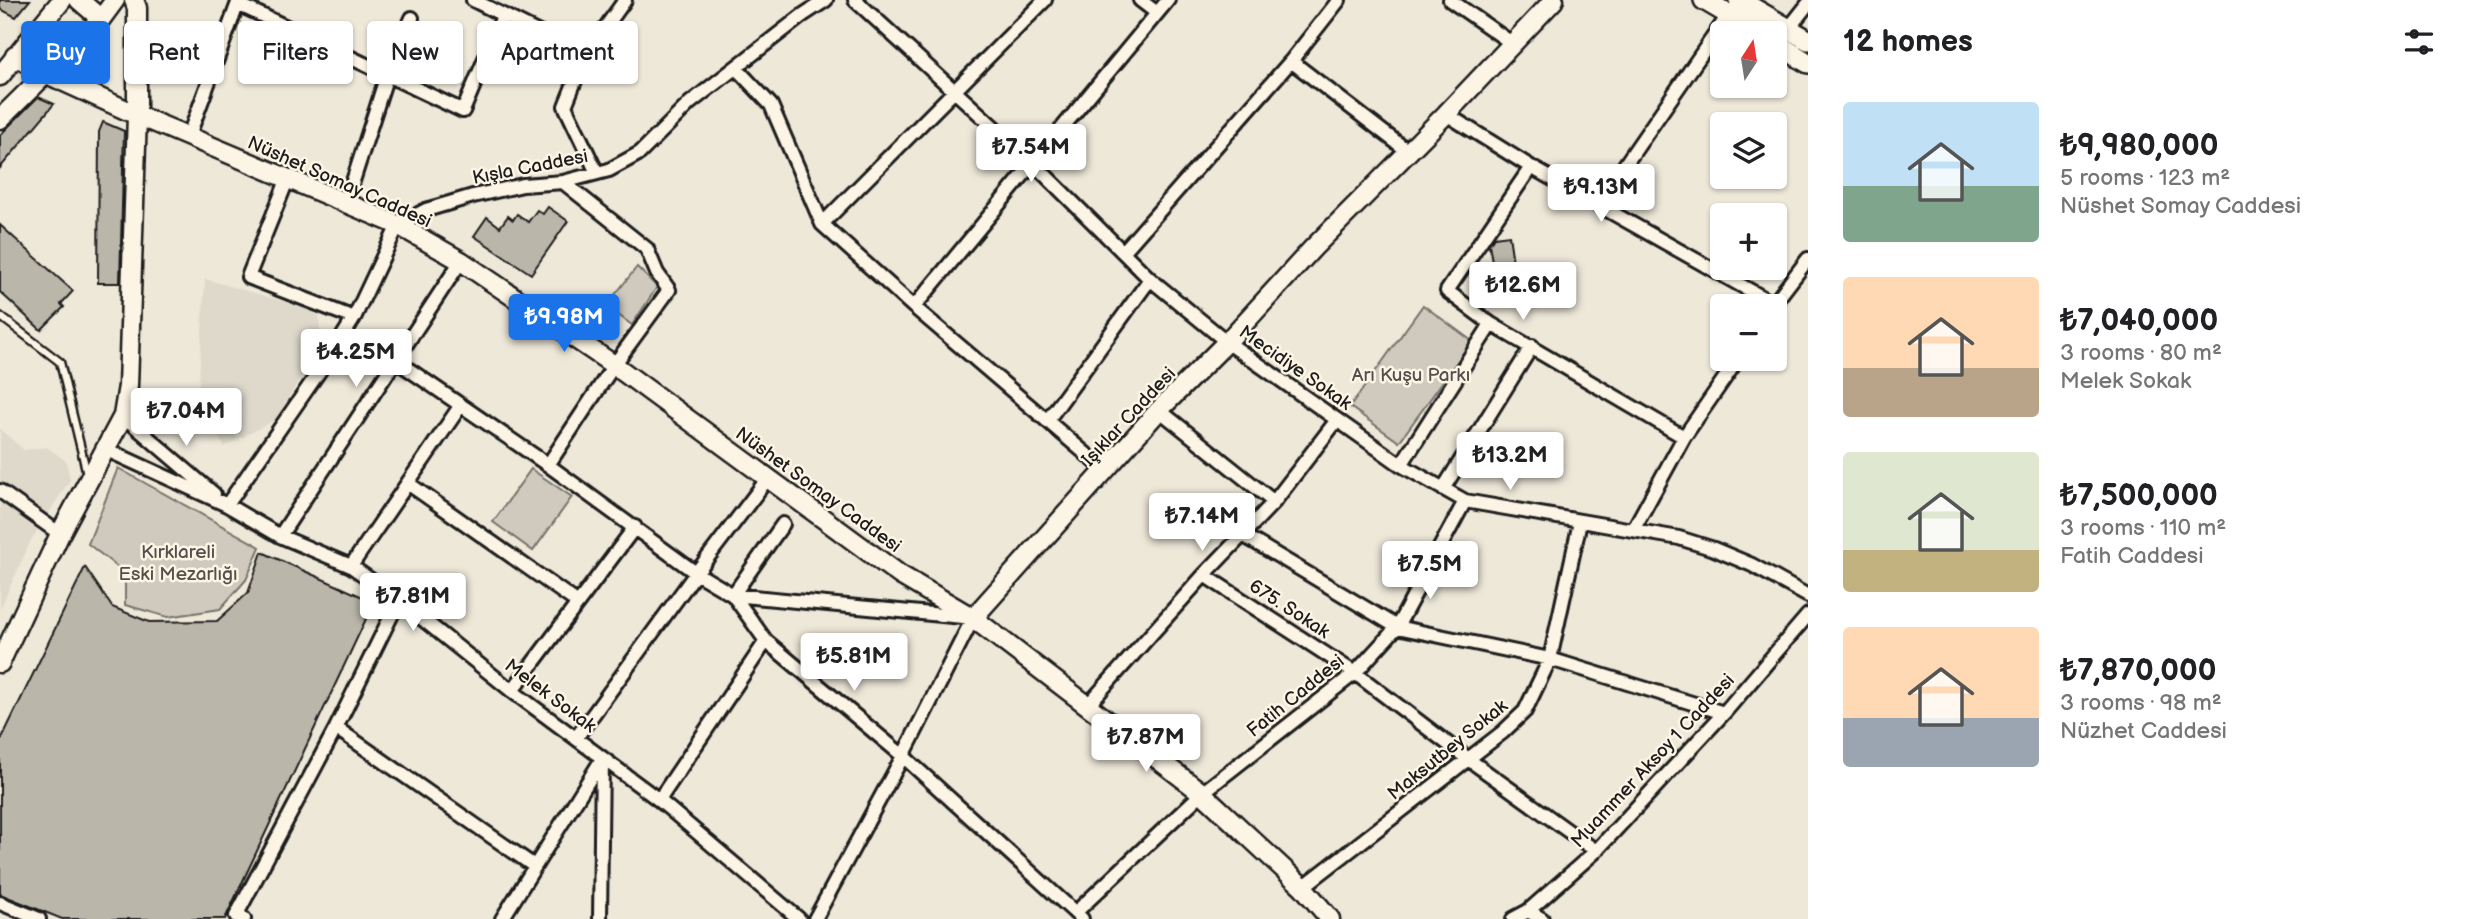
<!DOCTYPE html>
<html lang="en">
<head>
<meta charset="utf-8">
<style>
  :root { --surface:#fff; --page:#f6f6f6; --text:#202124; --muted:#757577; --accent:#1a73e8 }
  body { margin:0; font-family:"Balsamiq Sans",sans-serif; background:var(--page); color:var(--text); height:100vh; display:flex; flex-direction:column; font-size:26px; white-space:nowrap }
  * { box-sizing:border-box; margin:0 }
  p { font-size:23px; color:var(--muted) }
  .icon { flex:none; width:38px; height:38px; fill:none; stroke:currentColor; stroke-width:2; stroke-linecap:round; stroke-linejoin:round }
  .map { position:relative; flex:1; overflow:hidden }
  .panel { display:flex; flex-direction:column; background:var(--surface); width:665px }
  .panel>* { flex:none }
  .hud { position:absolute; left:21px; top:21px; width:665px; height:63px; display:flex; gap:14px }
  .needle { width:46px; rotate:12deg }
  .buttons { position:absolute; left:1710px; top:21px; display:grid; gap:14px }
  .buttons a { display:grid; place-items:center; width:77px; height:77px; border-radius:7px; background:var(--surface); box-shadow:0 2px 5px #0004; font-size:35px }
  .price { position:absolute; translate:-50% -60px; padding:0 16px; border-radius:7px; background:#fff; color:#222; font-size:23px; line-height:46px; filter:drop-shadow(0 2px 4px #0008) }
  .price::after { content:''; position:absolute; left:50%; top:42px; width:21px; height:16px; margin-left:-10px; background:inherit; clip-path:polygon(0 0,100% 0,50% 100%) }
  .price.selected { background:var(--accent); color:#fff }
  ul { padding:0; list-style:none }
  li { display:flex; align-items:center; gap:21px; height:175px; padding:0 35px }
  li span { display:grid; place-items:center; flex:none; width:196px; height:140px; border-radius:7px; color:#555 }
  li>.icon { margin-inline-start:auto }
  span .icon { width:84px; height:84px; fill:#fffc; stroke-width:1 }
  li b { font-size:30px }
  h2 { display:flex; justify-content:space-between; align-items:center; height:84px; padding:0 35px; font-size:30px }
  .pill { padding:0 24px; border-radius:7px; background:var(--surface); box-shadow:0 2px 5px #0004; font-size:24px; line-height:63px }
  .pill.selected { background:var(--accent); color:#fff }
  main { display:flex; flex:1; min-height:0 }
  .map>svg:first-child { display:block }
  .built { fill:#ded9cb }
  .green { fill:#cfcabd; stroke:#76736c; stroke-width:2 }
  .building { fill:#bab6aa; stroke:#1c1c1c; stroke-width:2 }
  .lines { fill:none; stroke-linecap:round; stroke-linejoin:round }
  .lane-casing { stroke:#1c1c1c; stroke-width:11 }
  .street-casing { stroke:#1c1c1c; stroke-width:18 }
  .secondary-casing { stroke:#1c1c1c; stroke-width:23 }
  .primary-casing { stroke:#1c1c1c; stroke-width:24 }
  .lane { stroke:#fcf5e5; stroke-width:6 }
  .street { stroke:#fcf5e5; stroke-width:12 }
  .secondary { stroke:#fcf5e5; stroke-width:18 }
  .primary { stroke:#fcf5e5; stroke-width:19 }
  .labels { text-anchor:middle; stroke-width:5; stroke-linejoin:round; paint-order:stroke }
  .street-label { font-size:19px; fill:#1c1c1c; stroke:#fcf5e5 }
  .park-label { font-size:19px; fill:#52504c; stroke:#fcf5e5 }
</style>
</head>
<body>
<main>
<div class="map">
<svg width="1808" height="919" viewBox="0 0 1808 919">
  <rect width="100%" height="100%" fill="#eee8d9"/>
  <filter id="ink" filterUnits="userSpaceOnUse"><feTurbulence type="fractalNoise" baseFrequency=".0143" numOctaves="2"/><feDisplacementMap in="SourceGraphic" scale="14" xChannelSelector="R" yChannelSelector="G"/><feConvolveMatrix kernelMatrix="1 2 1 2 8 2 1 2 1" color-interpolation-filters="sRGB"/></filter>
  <g filter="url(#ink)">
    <path class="built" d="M205 279 303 307 319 316 321 344 275 420 224 447 198 399Z
      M0 429 24 450 47 447 66 461 70 480 31 540 0 609Z"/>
    <path class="green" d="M637 267 657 287 632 325 606 306Z
      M1423 305 1472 341 1399 442 1350 407Z
      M118 468 260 547 246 580 220 609 168 617 125 605V573L88 544Z
      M531 469 572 497 533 551 493 522Z"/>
    <path class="building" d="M0 0H30L16 17 0 9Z
      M38 97 54 104 0 168V135Z
      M103 122 124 131 120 283H98L99 132Z
      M548 207 568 221 531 274 474 236 487 217 500 227 508 216 513 220 517 214 528 222 537 210 543 214Z
      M0 225 73 291 61 304 64 307 41 330 0 292Z
      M1509 235 1515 276 1495 279 1489 244 1494 237Z
      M262 552 374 602 225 919H62L0 894V742L85 567 112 607 149 622 217 621 248 593Z"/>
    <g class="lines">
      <defs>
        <path id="lane" d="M0 316 60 362 87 474"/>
        <path id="street" d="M473 0 585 56
          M855 0 1033 163 1150 279 1227 342 1401 465 1465 501 1679 538 1714 549 1752 565 1808 596
          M1140 0 1157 13
          M1450 0 1513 44
          M238 4 463 111 503 16
          M1789 28 1808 4
          M1291 61 1409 152
          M736 68 771 105 822 224 914 307 1106 471
          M1446 114 1531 167 1774 304
          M188 138 239 0
          M1531 167 1447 291 1491 324 1684 437
          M597 173 565 106 585 56 625 0
          M288 178 248 277 354 318
          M346 203 387 75 412 18
          M1598 204 1729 14
          M822 224 1045 0
          M1123 252 1291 61 1339 0
          M1772 306 1808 259
          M914 307 1168 0
          M395 360 548 465 696 573 733 595 973 618 903 756 815 919
          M1159 410 1274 502
          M123 416 214 494
          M1047 421 1150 279
          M105 449 227 505 280 536 351 566 399 600 512 691 659 800 799 919
          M548 465 614 365 669 290 657 273 647 249 563 182
          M1401 465 1491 324
          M409 484 578 603
          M1443 489 1532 346
          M0 491 60 534
          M227 505 334 350 354 318 398 225 426 210 473 196 523 185 563 182 609 170 640 153 690 103 803 15 826 0
          M1633 530 1684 437 1738 359
          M1243 535 1397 627 1550 659 1724 713
          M280 536 461 261
          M351 566 461 405
          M1204 575 1355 673 1468 759 1596 851
          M766 641 733 595 783 524
          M512 691 635 527
          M1088 705 1204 575 1274 502 1337 420
          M336 728 534 866
          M576 738 696 573 768 478
          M659 800 766 641 903 756 1082 919
          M1303 887 1503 732 1525 711 1550 659 1580 522
          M0 903 39 919
          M1528 911 1542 919
          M1075 913 1202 793 1355 673 1397 627 1465 501
          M244 919 236 916 336 728 399 600
          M502 919 602 759
          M600 919 602 759
          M1513 919 1528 911 1596 851 1724 713 1808 615"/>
        <path id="secondary" d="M79 0 101 19
          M15 56 47 74 137 115 398 225 461 261 614 365 900 575 973 618 1202 793 1303 887 1330 919
          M0 76 62 0
          M0 119 101 19 115 0
          M973 618 1159 410 1227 342 1313 248 1446 114 1554 0
          M0 663 60 534 123 416 128 386 137 115V8L134 0"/>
        <path id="primary" d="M1704 0 1760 33
          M1739 0 1808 40
          M1774 42 1808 63"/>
      </defs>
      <use href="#lane" class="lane-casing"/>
      <use href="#street" class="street-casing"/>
      <use href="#secondary" class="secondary-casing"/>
      <use href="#primary" class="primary-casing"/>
      <use href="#lane" class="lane"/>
      <use href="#street" class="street"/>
      <use href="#secondary" class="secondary"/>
      <use href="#primary" class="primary"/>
    </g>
  </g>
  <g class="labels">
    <g class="street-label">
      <text transform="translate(530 166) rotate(-11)" y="7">Kışla Caddesi</text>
      <text transform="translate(340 181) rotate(24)" y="7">Nüshet Somay Caddesi</text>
      <text transform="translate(1296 367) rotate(35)" y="7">Mecidiye Sokak</text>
      <text transform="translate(1128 416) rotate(-47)" y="7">Işıklar Caddesi</text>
      <text transform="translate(819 489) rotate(36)" y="7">Nüshet Somay Caddesi</text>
      <text transform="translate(1290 608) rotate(33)" y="7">675. Sokak</text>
      <text transform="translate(551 695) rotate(37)" y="7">Melek Sokak</text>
      <text transform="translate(1295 695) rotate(-39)" y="7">Fatih Caddesi</text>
      <text transform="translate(1447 749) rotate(-39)" y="7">Maksutbey Sokak</text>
      <text transform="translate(1652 760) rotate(-47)" y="7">Muammer Aksoy 1 Caddesi</text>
    </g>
    <g class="park-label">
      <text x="1411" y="381">Arı Kuşu Parkı</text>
      <text x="178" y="558">Kırklareli<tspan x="178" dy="22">Eski Mezarlığı</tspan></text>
    </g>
  </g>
</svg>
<div class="buttons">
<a><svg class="needle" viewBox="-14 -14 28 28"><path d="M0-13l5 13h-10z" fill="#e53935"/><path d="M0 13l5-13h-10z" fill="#757577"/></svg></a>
<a><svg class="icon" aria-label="layers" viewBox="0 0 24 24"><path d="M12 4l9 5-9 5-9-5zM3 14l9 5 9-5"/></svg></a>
<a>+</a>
<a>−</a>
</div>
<b class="price" style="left:1031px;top:184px">₺7.54M</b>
<b class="price" style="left:1601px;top:224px">₺9.13M</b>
<b class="price" style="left:1523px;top:322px">₺12.6M</b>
<b class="price selected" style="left:564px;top:354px">₺9.98M</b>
<b class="price" style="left:356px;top:389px">₺4.25M</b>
<b class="price" style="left:186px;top:448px">₺7.04M</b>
<b class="price" style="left:1510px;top:492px">₺13.2M</b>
<b class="price" style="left:1202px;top:553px">₺7.14M</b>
<b class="price" style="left:1430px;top:601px">₺7.5M</b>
<b class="price" style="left:413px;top:633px">₺7.81M</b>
<b class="price" style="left:854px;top:693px">₺5.81M</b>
<b class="price" style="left:1146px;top:774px">₺7.87M</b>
<div class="hud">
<a class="pill selected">Buy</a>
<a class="pill">Rent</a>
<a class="pill">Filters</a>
<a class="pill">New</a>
<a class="pill">Apartment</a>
</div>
</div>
<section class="panel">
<h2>12 homes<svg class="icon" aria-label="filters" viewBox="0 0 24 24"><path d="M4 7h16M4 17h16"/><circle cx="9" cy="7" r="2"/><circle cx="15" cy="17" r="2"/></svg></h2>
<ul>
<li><span style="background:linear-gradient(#bfe0f5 60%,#7fa58c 0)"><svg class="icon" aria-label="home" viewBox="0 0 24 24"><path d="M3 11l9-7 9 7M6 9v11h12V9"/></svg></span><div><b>₺9,980,000</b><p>5 rooms · 123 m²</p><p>Nüshet Somay Caddesi</p></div></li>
<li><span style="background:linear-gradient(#ffd9b3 65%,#b9a48a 0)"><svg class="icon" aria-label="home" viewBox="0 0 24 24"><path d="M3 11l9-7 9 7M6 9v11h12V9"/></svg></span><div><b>₺7,040,000</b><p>3 rooms · 80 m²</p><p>Melek Sokak</p></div></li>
<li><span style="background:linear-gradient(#dfe7d0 70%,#c2b280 0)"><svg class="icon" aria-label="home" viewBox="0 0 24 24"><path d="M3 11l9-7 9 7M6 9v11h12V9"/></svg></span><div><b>₺7,500,000</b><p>3 rooms · 110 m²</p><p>Fatih Caddesi</p></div></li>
<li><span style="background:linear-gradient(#ffd9b3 65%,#9aa5b1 0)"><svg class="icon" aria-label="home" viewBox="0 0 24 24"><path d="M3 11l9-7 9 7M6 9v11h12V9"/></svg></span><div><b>₺7,870,000</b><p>3 rooms · 98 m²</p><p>Nüzhet Caddesi</p></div></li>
</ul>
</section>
</main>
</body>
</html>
